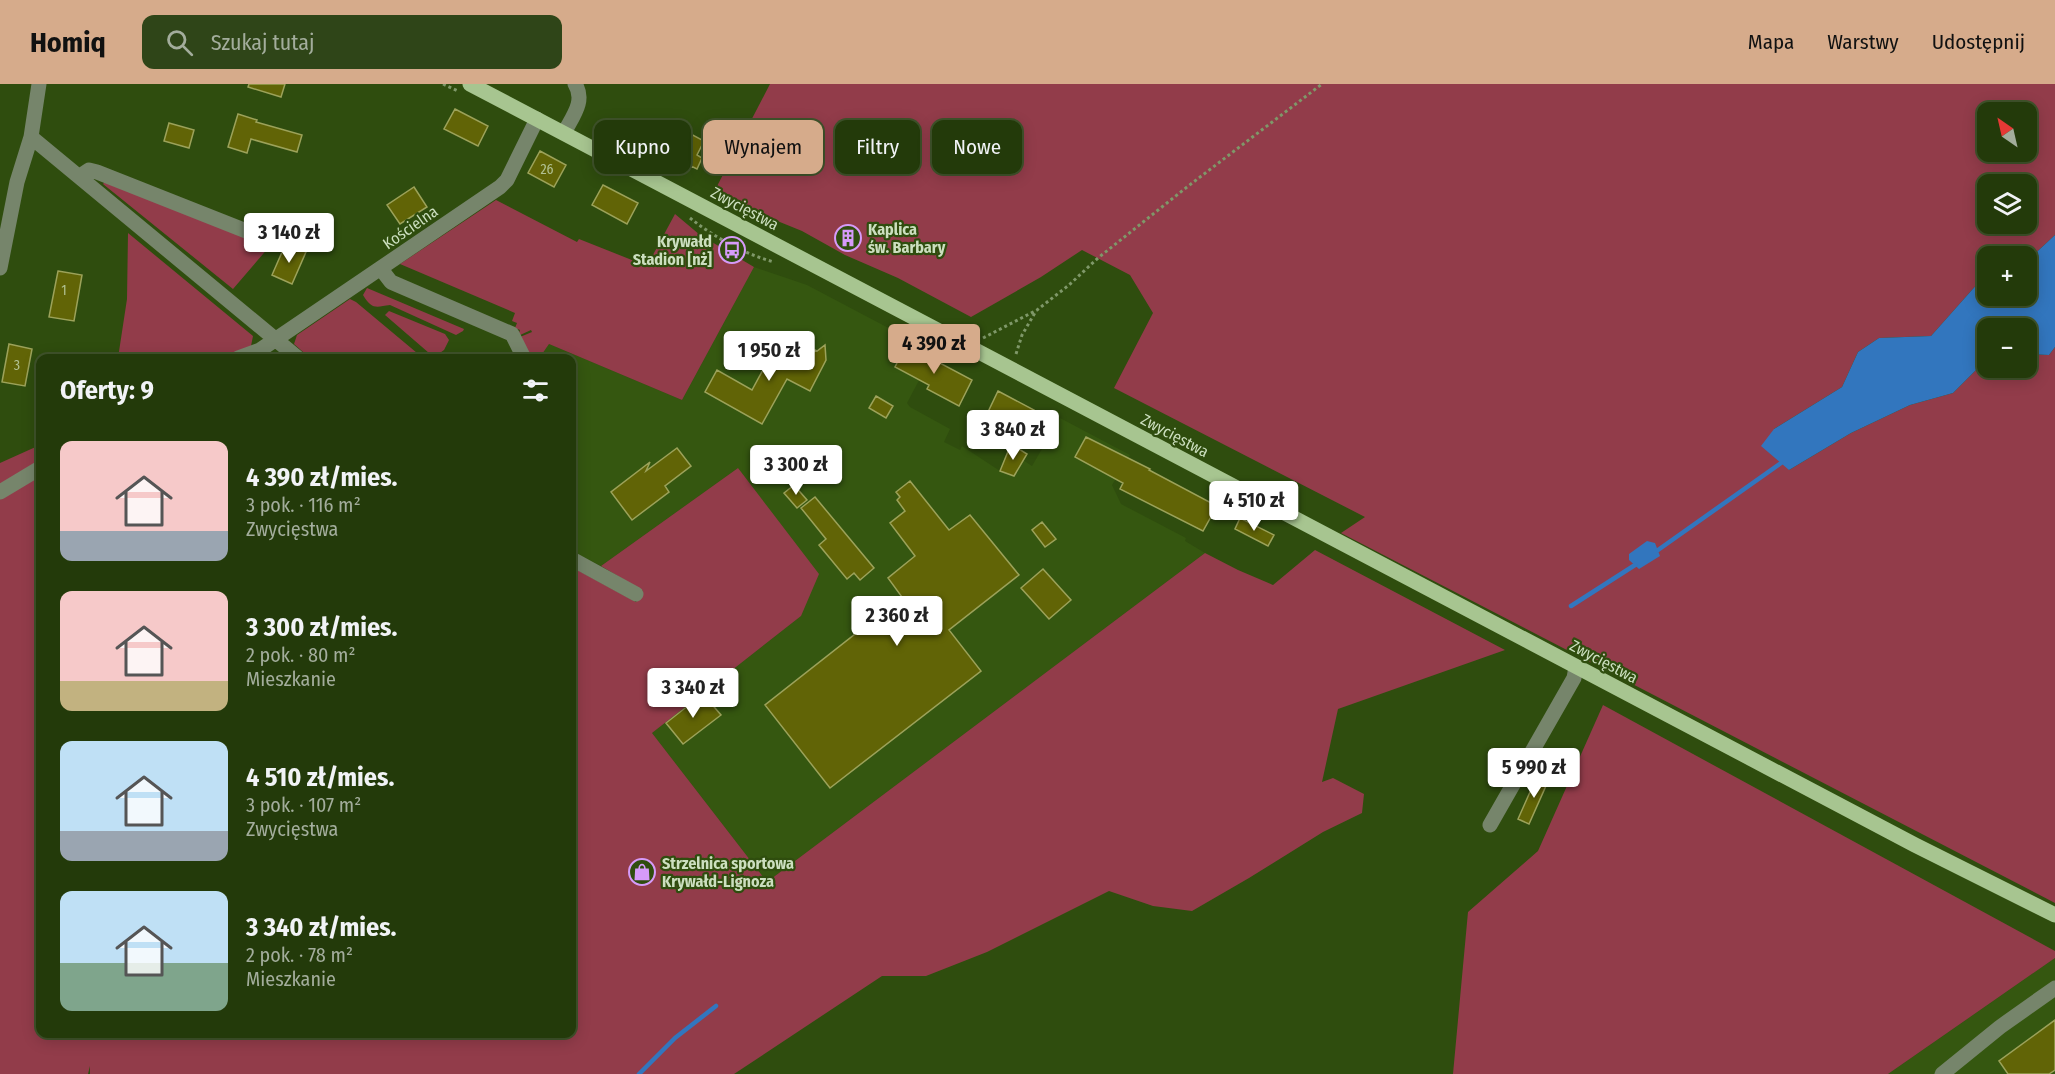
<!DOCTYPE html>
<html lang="pl">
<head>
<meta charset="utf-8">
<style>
  :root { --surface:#233a0a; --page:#2f4518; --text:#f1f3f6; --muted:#a3ad9c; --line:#40542b; --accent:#d6ab8b }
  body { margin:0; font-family:"Fira Sans Condensed",sans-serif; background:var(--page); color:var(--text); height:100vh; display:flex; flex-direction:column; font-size:22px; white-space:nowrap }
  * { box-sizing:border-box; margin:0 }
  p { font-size:20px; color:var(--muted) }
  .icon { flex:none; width:33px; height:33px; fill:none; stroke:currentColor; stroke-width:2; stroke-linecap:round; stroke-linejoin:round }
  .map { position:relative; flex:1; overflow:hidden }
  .panel { position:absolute; left:36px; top:270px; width:540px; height:684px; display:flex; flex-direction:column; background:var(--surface); border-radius:12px; box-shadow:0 3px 15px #0003,0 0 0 2px var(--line) }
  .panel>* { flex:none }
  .guide { position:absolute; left:594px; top:36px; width:570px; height:54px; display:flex; gap:12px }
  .needle { width:39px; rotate:326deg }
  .tools { position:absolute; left:1977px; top:18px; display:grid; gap:12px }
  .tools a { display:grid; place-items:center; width:60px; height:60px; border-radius:12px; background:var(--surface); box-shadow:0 3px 15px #0003,0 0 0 2px var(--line); font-size:30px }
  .price { position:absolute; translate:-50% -51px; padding:0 14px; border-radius:6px; background:#fff; color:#222; font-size:20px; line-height:39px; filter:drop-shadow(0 2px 3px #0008) }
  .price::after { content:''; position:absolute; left:50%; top:36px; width:18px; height:14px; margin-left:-9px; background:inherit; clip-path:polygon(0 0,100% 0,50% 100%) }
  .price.on { background:var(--accent); color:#111 }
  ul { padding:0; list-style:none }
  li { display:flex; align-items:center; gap:18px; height:150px; padding:0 24px }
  li span { display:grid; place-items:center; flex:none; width:168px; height:120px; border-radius:12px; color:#555 }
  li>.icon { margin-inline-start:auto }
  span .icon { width:72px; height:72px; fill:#fffc; stroke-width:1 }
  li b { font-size:26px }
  h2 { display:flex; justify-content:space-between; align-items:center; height:72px; padding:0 24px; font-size:26px }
  .tag { padding:0 21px; border-radius:12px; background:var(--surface); box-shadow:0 3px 15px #0003,0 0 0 2px var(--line); font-size:21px; line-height:54px }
  .tag.on { background:var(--accent); color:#111 }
  header { display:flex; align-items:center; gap:36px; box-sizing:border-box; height:84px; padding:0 30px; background:var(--accent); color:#111 }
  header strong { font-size:28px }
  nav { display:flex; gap:33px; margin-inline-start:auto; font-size:21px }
  .search { width:420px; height:54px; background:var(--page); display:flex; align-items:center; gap:15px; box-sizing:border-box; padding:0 21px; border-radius:12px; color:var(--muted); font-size:22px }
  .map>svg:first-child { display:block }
  .built { fill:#355710 }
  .green { fill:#923c4a; fill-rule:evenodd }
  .water { fill:#3276be }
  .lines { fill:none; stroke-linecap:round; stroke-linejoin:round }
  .stream { stroke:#3276be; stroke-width:4.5 }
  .building { fill:#616406; stroke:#9ca25a; stroke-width:1.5 }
  .path { stroke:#7f9869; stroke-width:3; stroke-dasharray:3 3; stroke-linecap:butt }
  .minor { stroke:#76856b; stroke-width:15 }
  .major { stroke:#a7c590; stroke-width:15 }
  .labels { text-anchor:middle; stroke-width:4.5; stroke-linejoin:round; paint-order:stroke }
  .number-label { font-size:14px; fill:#b1c091 }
  .street-label { font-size:16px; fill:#ccdfbf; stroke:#2f4d0e }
  .poi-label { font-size:16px; font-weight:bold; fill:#ccdfbf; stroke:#2f4d0e; text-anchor:start }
</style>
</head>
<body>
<header>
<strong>Homiq</strong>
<div class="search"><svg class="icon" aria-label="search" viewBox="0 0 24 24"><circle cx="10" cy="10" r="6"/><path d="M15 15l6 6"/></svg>Szukaj tutaj</div>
<nav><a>Mapa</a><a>Warstwy</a><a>Udostępnij</a></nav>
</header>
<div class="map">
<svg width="2055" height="990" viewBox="0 0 2055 990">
  <rect width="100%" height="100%" fill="#2f4d0e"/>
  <path class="built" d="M754 183 807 201 934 268 907 319 910 323 950 345 944 358 960 366 962 362 1000 387 1008 388 1021 366 1027 370 1023 376 1032 382 1060 334 1130 371 1112 401 1121 420 1186 454 1185 457 1205 469 767 798 652 649 801 532 738 384 601 482 572 467V274H539L549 260 682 316Z
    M2055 874V990H1888Z"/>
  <path class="green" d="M770 0H2055V151L2027 177 2026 172H1988L1987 195 1979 198 1931 252 1879 254 1858 268 1842 303 1774 345 1789 386 1851 349 1910 321 1953 309 1987 275 1988 284H2026L2027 270 2049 271 2055 263V819L1341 449 1365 433 1114 304 1153 229 1130 191 1082 166 1041 193 971 233 898 194 845 171 802 147 745 124 714 108ZM1988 28H2026V68H1988ZM1988 100H2026V140H1988Z
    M106 96 231 145 269 163 233 205 103 100Z
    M496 116 577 158 579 155 647 182 675 130 700 151 754 183 682 316 549 260 540 273 528 271 520 253 532 248 531 246 518 252 520 246 515 244 517 239 512 237 515 229 400 180Z
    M128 149 253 252 251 262 226 274H118L127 215Z
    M367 204 464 245 463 247 456 251 390 221C376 223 372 226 363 211Z
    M350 215 356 218 423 274H310L294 260 297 251Z
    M389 227 445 250 449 256 444 266 437 271 429 269 385 231Z
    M40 361V377L0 401V379Z
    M738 384 819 490 801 532 652 649 767 798 1205 469 1238 486 1273 501 1315 466 1505 566 1338 625 1322 698 1333 694 1364 710 1362 729 1323 748 1249 794 1192 827 1153 822 1109 807 987 868 926 892H882L734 990H90V982L88 990H0V414L40 388V950H572V483L636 518 643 507 601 482Z
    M1603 621 2055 867V874L1888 990H1453L1468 828 1538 767Z"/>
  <path class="water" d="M2055 151V263L2049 271 2027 270 2026 244H1988L1987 275 1953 309 1910 321 1851 349 1789 386 1761 362 1774 345 1842 303 1858 268 1879 254 1931 252 1979 198 1987 195 1988 212H2026L2027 177Z
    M1647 457 1655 459 1660 472 1639 485 1629 476V470Z"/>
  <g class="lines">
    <path class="stream" d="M1658 466 1781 379
      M1571 522 1635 481
      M639 990 675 954 716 922"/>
  </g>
  <path class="building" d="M249 0H285L281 13 248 3Z
    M455 25 488 42 478 62 444 45Z
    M238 30 257 36 256 38 302 51 297 68 251 55 247 69 228 63Z
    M169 39 194 46 189 64 164 57Z
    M678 49 687 54 689 49 704 57 697 71 702 74 697 85 691 82 689 86 665 73Z
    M540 67 566 81 554 103 528 89Z
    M603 101 638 119 627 140 592 121Z
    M414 103 427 123 400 140 387 121Z
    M286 159 306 168 292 200 272 191Z
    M58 187 82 191 74 237 49 233Z
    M778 258 810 274 815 266 817 267 825 261 826 276 810 307 787 295 762 340 705 308 717 286 752 306Z
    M9 260 32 265 25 302 2 298Z
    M906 261 972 296 959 322 927 305 929 301 895 283Z
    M998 307 1034 326 1021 351 996 338 998 333 988 328Z
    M876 312 893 322 886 334 869 324Z
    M1086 353 1150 385 1149 386 1217 422 1203 447 1120 405 1123 399 1075 373Z
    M1011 360 1027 370 1014 392 1000 387Z
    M677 364 691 382 665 402 669 408 632 436 611 408 650 378 646 387Z
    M910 397 949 446 970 431 1019 491 949 546 981 587 830 704 765 621 902 513 888 494 915 472 890 439 905 427 897 416 900 413 896 408Z
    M794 401 807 416 797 424 784 409Z
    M815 413 874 484 860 496 854 489 847 495 819 461 826 455 801 424Z
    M1240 434 1274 451 1268 462 1235 445Z
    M1042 438 1056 455 1045 463 1032 446Z
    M1043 485 1071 516 1049 535 1021 504Z
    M703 610 721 631 683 660 666 639Z
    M1538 690 1549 695 1529 740 1518 735Z
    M2055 936V986L2049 990H2008L1999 977Z"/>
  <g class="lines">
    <path class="path" d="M443 0 458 7
      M690 134C714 153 744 170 774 178
      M983 254 1037 226 1069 201 1098 174 1187 103 1322 0
      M1016 270 1022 251 1036 227"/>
    <path class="minor" d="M564 49C572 33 586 17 575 0
      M31 53 298 274
      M80 92 89 86 97 88 264 154
      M0 184 17 98 31 53 39 0
      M381 185 391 198 512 250 524 274
      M238 274 260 266 500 103 507 96 537 35
      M0 408 40 384
      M572 475 636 510
      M1490 741 1574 594 1576 583
      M1942 990 2000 943 2055 904"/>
    <path class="major" d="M470 0 1915 761 2055 831"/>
  </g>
  <defs>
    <symbol id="building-ring" viewBox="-11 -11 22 22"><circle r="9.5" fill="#2f4d0e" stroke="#d69bf9" stroke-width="1.5"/><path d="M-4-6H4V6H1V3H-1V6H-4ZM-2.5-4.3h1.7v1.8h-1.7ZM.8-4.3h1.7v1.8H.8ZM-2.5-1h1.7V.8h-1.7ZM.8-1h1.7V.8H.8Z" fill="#d69bf9"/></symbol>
    <symbol id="bus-ring" viewBox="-11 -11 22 22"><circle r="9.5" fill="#2f4d0e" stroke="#d69bf9" stroke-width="1.5"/><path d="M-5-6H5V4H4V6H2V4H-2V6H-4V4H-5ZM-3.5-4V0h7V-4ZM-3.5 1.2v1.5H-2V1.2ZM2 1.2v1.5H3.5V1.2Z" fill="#d69bf9"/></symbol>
    <symbol id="shop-ring" viewBox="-11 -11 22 22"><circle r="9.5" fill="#2f4d0e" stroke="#d69bf9" stroke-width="1.5"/><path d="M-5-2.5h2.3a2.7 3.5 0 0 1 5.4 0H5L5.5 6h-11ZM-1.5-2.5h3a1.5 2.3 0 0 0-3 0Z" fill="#d69bf9"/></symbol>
  </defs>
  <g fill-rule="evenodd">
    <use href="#building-ring" x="833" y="139" width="30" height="30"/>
    <use href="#bus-ring" x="717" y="151" width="30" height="30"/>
    <use href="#shop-ring" x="627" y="773" width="30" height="30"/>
  </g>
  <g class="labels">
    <g class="number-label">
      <text x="547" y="90">26</text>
      <text x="64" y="211">1</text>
      <text x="17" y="286">3</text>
    </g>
    <g class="street-label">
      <text transform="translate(745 124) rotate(28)" y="6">Zwycięstwa</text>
      <text transform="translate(410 143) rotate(-35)" y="6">Kościelna</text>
      <text transform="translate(1175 351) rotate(28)" y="6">Zwycięstwa</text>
      <text transform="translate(1604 577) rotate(28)" y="6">Zwycięstwa</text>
    </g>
    <g class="poi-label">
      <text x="868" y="151">Kaplica<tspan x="868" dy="18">św. Barbary</tspan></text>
      <text x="712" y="163" text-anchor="end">Krywałd<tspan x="712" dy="18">Stadion [nż]</tspan></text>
      <text x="662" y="785">Strzelnica sportowa<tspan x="662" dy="18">Krywałd-Lignoza</tspan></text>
    </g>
  </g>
</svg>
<div class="tools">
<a><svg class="needle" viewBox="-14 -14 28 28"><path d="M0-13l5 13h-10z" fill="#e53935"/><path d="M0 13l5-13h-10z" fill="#a3ad9c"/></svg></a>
<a><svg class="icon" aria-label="layers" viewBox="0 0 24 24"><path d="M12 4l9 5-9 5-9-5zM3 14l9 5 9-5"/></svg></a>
<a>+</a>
<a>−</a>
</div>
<b class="price" style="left:289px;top:180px">3 140 zł</b>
<b class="price on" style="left:934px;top:291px">4 390 zł</b>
<b class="price" style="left:769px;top:298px">1 950 zł</b>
<b class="price" style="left:1013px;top:377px">3 840 zł</b>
<b class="price" style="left:796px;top:412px">3 300 zł</b>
<b class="price" style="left:1254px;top:448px">4 510 zł</b>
<b class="price" style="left:897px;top:563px">2 360 zł</b>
<b class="price" style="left:693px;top:635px">3 340 zł</b>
<b class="price" style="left:1534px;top:715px">5 990 zł</b>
<div class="guide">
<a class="tag">Kupno</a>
<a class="tag on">Wynajem</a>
<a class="tag">Filtry</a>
<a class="tag">Nowe</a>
</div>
<section class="panel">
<h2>Oferty: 9<svg class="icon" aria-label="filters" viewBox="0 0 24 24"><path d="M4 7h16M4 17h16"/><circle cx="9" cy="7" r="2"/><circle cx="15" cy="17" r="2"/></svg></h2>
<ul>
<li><span style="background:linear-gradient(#f6c9c9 75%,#9aa5b1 0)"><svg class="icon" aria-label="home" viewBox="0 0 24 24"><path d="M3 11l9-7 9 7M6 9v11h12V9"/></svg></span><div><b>4 390 zł/mies.</b><p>3 pok. · 116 m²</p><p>Zwycięstwa</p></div></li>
<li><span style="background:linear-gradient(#f6c9c9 75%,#c2b280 0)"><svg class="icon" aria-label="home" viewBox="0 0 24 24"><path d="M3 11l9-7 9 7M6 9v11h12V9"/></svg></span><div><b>3 300 zł/mies.</b><p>2 pok. · 80 m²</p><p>Mieszkanie</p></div></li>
<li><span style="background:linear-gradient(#bfe0f5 75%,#9aa5b1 0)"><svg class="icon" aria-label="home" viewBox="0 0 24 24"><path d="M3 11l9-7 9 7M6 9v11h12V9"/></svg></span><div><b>4 510 zł/mies.</b><p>3 pok. · 107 m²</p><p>Zwycięstwa</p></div></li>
<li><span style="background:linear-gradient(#bfe0f5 60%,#7fa58c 0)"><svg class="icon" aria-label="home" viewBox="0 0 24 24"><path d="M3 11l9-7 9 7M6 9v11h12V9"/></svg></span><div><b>3 340 zł/mies.</b><p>2 pok. · 78 m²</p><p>Mieszkanie</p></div></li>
</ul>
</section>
</div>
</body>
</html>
